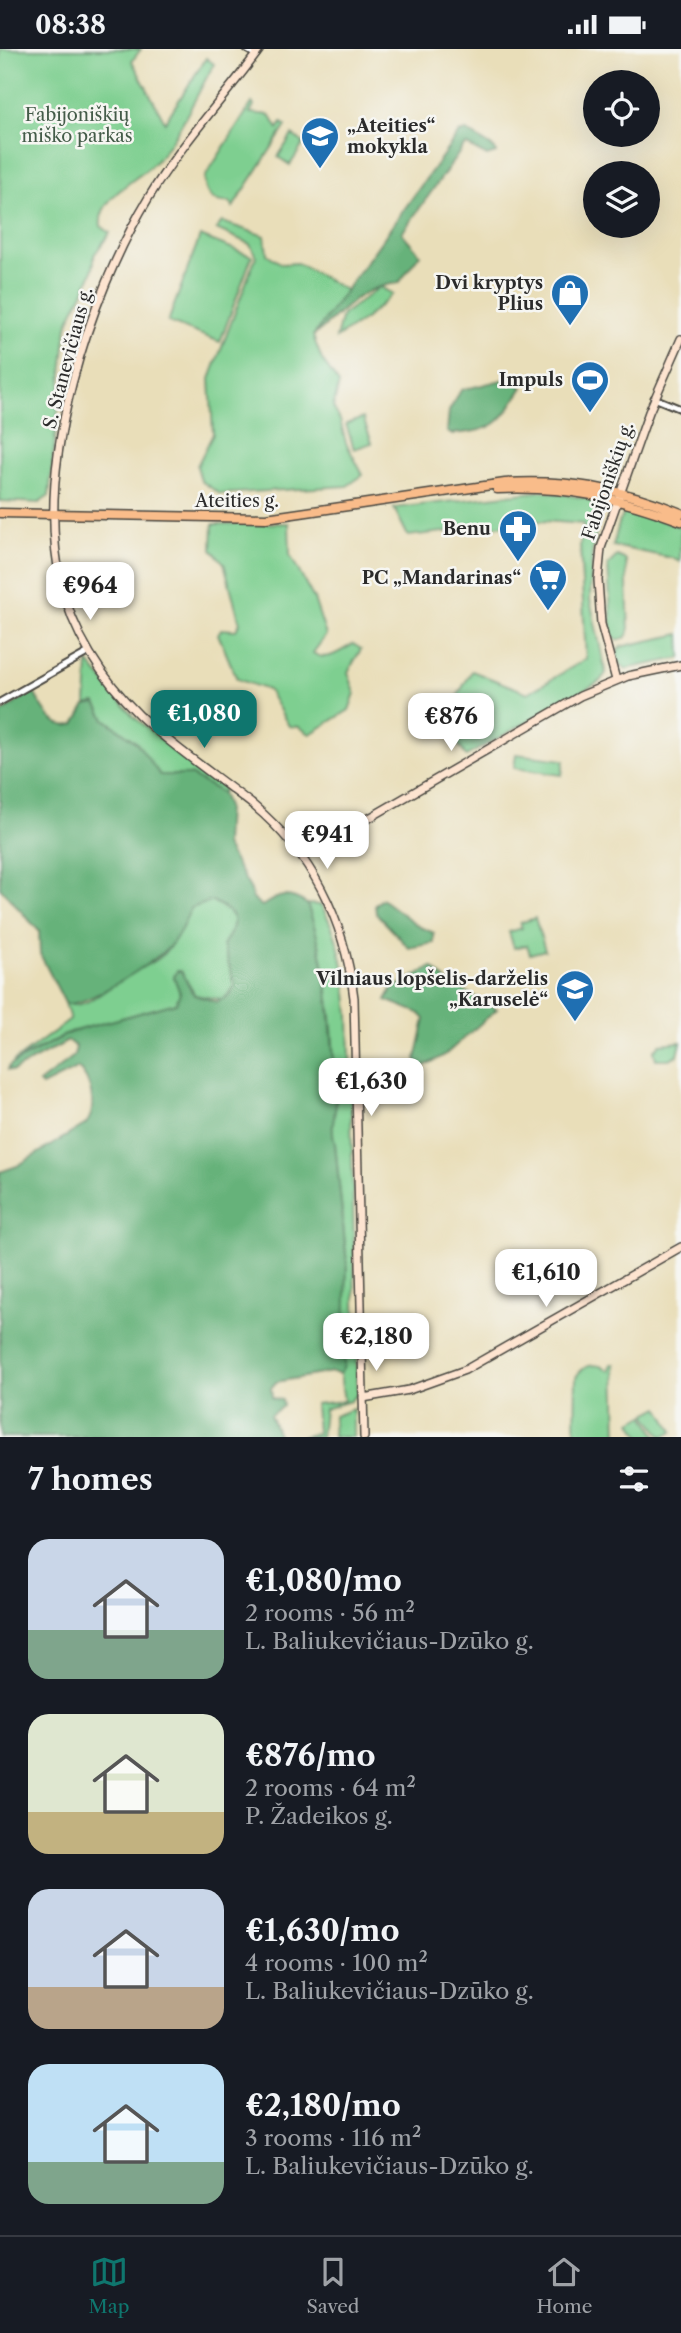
<!DOCTYPE html>
<html lang="en">
<head>
<meta charset="utf-8">
<style>
  :root { --surface:#171b24; --page:#20242c; --text:#f1f3f6; --muted:#9ea1a6; --line:#363941; --accent:#0f766e }
  body { margin:0; font-family:"Libre Caslon Text",serif; background:var(--page); color:var(--text); height:100vh; display:flex; flex-direction:column; font-size:26px; white-space:nowrap }
  * { box-sizing:border-box; margin:0 }
  p { font-size:23px; color:var(--muted) }
  .icon { flex:none; width:38px; height:38px; fill:none; stroke:currentColor; stroke-width:2; stroke-linecap:round; stroke-linejoin:round }
  .map { position:relative; height:1388px; overflow:hidden }
  .side { display:flex; flex-direction:column; background:var(--surface); flex:1 }
  .side>* { flex:none }
  .tools { position:absolute; left:583px; top:21px; display:grid; gap:14px }
  .tools a { display:grid; place-items:center; width:77px; height:77px; border-radius:50%; background:var(--surface); box-shadow:0 7px 28px #0002; font-size:35px }
  .price { position:absolute; translate:-50% -60px; padding:0 16px; border-radius:14px; background:#fff; color:#222; font-size:23px; line-height:46px; filter:drop-shadow(0 2px 4px #0008) }
  .price::after { content:''; position:absolute; left:50%; top:42px; width:21px; height:16px; margin-left:-10px; background:inherit; clip-path:polygon(0 0,100% 0,50% 100%) }
  .price.current { background:var(--accent); color:#fff }
  ul { padding:0; list-style:none }
  li { display:flex; align-items:center; gap:21px; height:175px; padding:0 28px }
  li span { display:grid; place-items:center; flex:none; width:196px; height:140px; border-radius:21px; color:#555 }
  li>.icon { margin-inline-start:auto }
  span .icon { width:84px; height:84px; fill:#fffc; stroke-width:1 }
  li b { font-size:30px }
  h2 { display:flex; justify-content:space-between; align-items:center; height:84px; padding:0 28px; font-size:30px }
  .status { display:flex; justify-content:space-between; align-items:center; height:49px; padding:0 35px; background:var(--surface); direction:ltr }
  .status svg { height:19px; fill:currentColor }
  .tabs { display:flex; justify-content:space-around; align-items:center; height:98px; border-top:2px solid var(--line); background:var(--surface); font-size:19px; color:var(--muted) }
  .tabs a { display:grid; justify-items:center; gap:4px }
  .tabs .current { color:var(--accent) }
  .map>svg:first-child { display:block }
  .green { fill:#7ecf90; stroke:#547d5e; stroke-width:2 }
  .forest { fill:#66b27a; stroke:#486e52; stroke-width:2 }
  .lines { fill:none; stroke-linecap:round; stroke-linejoin:round }
  .street-casing { stroke:#484640; stroke-width:9 }
  .secondary-casing { stroke:#484640; stroke-width:10 }
  .primary-casing { stroke:#484640; stroke-width:11 }
  .street { stroke:#fff; stroke-width:5 }
  .secondary { stroke:#fde4d0; stroke-width:7 }
  .primary { stroke:#f9bc8a; stroke-width:8 }
  .labels { text-anchor:middle; stroke-width:5; stroke-linejoin:round; paint-order:stroke }
  .park-label { font-size:18px; fill:#445c49; stroke:#f6f6f2 }
  .poi-label { font-size:18px; font-weight:bold; fill:#2b2b2b; stroke:#f6f6f2; text-anchor:end }
  .street-label { font-size:18px; fill:#2b2b2b; stroke:#f6f6f2 }
</style>
</head>
<body>
<div class="status"><b>08:38</b><svg viewBox="0 0 49 12"><path d="M0 12V9h3v3zM5 12V6h3v6zM10 12V3h3v9zM15 12V0h3v12zM26 1h20v11H26zM47 4h2v5h-2z"/></svg></div>
<div class="map">
<svg width="681" height="1388" viewBox="0 0 681 1388">
  <rect width="100%" height="100%" fill="#f6f6f2"/>
  <filter id="ink" filterUnits="userSpaceOnUse"><feTurbulence type="fractalNoise" baseFrequency=".0143" numOctaves="2"/><feDisplacementMap in="SourceGraphic" scale="14" xChannelSelector="R" yChannelSelector="G"/><feConvolveMatrix kernelMatrix="1 2 1 2 8 2 1 2 1" color-interpolation-filters="sRGB"/></filter>
  <filter id="wash" filterUnits="userSpaceOnUse"><feTurbulence type="fractalNoise" baseFrequency=".00686" numOctaves="4" result="noise"/><feDisplacementMap in="SourceGraphic" scale="28" xChannelSelector="R" yChannelSelector="G"/><feGaussianBlur stdDeviation="1.57" result="paint"/><feColorMatrix in="noise" values="0 0 0 0 0 0 0 0 0 0 0 0 0 0 0 0 0 1.4 0 .05"/><feComposite in="paint" operator="in"/></filter>
  <g filter="url(#wash)">
    <rect width="100%" height="100%" fill="#e9deb9"/>
    <path class="green" d="M0 0H141L132 12 165 73 206 9 214 15C198 43 174 97 151 117 135 132 97 150 101 177L110 184 94 206C96 229 74 255 67 278L49 447 39 454 0 452Z
      M252 54 254 56 250 64 270 66 278 80 282 74 286 77 233 158 230 153C213 155 203 145 205 128Z
      M292 86 304 94 290 116 278 108Z
      M222 173 265 187 267 205 282 215 297 214 347 242 313 287 322 311 339 335 333 358 340 371 346 394 363 426 347 437 220 445 201 432 197 417 213 385 210 330 256 207 250 195 216 180Z
      M200 187 252 207 220 293 168 273Z
      M380 238 393 245 365 270 336 289 342 266Z
      M363 369 372 394 354 400 346 375Z
      M543 442 596 451 601 456 592 505 590 551 606 624 600 632 466 707 443 672 472 622 528 644 586 610 580 496 584 475 543 472 408 487 394 459Z
      M627 460 681 478 680 513 672 509 613 497 620 471Z
      M289 474 290 506 314 550 326 586 313 604C327 614 340 602 353 595L361 600 348 623 355 644 349 661 310 685 299 678 289 677 268 641 237 630 218 585 221 580 236 581 240 574 224 514 212 501 213 475Z
      M617 507 626 511 629 583 625 589 618 591 612 586 608 516Z
      M680 585 681 609 625 620 618 612 617 603 620 598Z
      M88 613 134 668 224 740 222 744 190 726H160L133 691 105 670 96 654 86 656Z
      M516 705 564 711 562 726 514 719Z
      M212 852C238 865 239 873 223 896L235 936 224 951 195 946 181 922H177L174 928 180 944 176 954 71 983 13 1013 70 971 65 954C86 963 111 935 128 925 137 920 149 916 158 910 173 897 183 877 191 859Z
      M307 855 321 856C341 890 346 926 349 965L357 1345 350 1352 324 1360 321 1388H300L317 1384 315 1355 344 1352 340 1325 347 1215 335 1095C328 1072 334 1045 334 1020 333 963 326 908 307 855Z
      M535 869 545 901 530 905 527 896 514 899 509 883 522 879 520 874Z
      M681 993 678 1006 669 1010H656L654 1002 660 995Z
      M611 1315H615L617 1388H575L576 1328C584 1314 598 1313 610 1322Z
      M659 1358 673 1382 662 1388 646 1365Z
      M353 1360V1388H333L334 1367Z
      M644 1366 657 1388H641L632 1373Z"/>
    <path class="forest" d="M467 82 495 100 496 104 487 107 467 96 464 97 402 184 420 205 399 234C357 238 344 263 313 287L459 84Z
      M506 330 523 338C499 376 497 381 451 385L447 383 449 362 461 341Z
      M33 642C42 657 53 683 75 675L86 656 96 654 105 670 137 694 160 726H190L222 744 227 758 225 796 251 841 252 849 262 857C280 845 288 843 307 855 330 918 331 981 336 1047 337 1066 329 1074 335 1095L347 1215 344 1317 340 1325 332 1323 276 1333 271 1339 272 1349 282 1351 283 1357 270 1366 279 1388H0V1123L17 1117 86 1075C98 1060 91 1031 78 1019L42 1037 39 1034 74 1007 76 998 68 992 13 1022 8 1021 10 1016 71 983 176 954 180 944 174 928 177 922H181L194 946 217 953 230 946 235 936 223 896C239 873 238 865 212 852L191 859C185 873 179 887 169 898 157 911 81 961 65 954L40 905 39 882 0 839V665Z
      M382 850 420 878 434 884V894L409 899 376 864 375 856Z
      M432 918 447 932 497 960 445 1006 421 1019 416 1010 425 970 419 964 386 951 392 940Z"/>
  </g>
  <g filter="url(#ink)">
    <g class="lines">
      <defs>
        <path id="street" d="M246 0 256 6
          M654 349 681 360
          M0 653 89 603"/>
        <path id="secondary" d="M260 0C224 49 181 95 149 148 89 247 34 416 61 533 72 583 102 630 139 666 174 699 215 726 253 756 313 806 345 873 354 949L364 1388
          M616 631 601 575 598 531 601 499 649 363 681 290
          M302 808 580 647 628 627 681 616
          M363 1349 409 1341 465 1321 681 1198"/>
        <path id="primary" d="M497 440C566 437 616 448 681 472
          M0 464 266 469 505 434C568 430 622 440 681 464"/>
      </defs>
      <use href="#street" class="street-casing"/>
      <use href="#secondary" class="secondary-casing"/>
      <use href="#primary" class="primary-casing"/>
      <use href="#street" class="street"/>
      <use href="#secondary" class="secondary"/>
      <use href="#primary" class="primary"/>
    </g>
  </g>
  <defs>
    <symbol id="school-pin" viewBox="-11 -11 22 30"><path d="M0 17L-7.5 6A9.5 9.5 0 1 1 7.5 6Z" fill="#1f6fb2" stroke="#f6f6f2"/><path d="M0-5L7-2L0 1L-7-2ZM-4 1L0 2.5L4 1V4Q0 6-4 4Z" fill="#fff"/></symbol>
    <symbol id="shop-pin" viewBox="-11 -11 22 30"><path d="M0 17L-7.5 6A9.5 9.5 0 1 1 7.5 6Z" fill="#1f6fb2" stroke="#f6f6f2"/><path d="M-5-2.5h2.3a2.7 3.5 0 0 1 5.4 0H5L5.5 6h-11ZM-1.5-2.5h3a1.5 2.3 0 0 0-3 0Z" fill="#fff"/></symbol>
    <symbol id="stadium-pin" viewBox="-11 -11 22 30"><path d="M0 17L-7.5 6A9.5 9.5 0 1 1 7.5 6Z" fill="#1f6fb2" stroke="#f6f6f2"/><path d="M0-5a6.5 5 0 1 0 0 10a6.5 5 0 1 0 0-10ZM-3.5-1.8h7v3.6h-7Z" fill="#fff"/></symbol>
    <symbol id="pharmacy-pin" viewBox="-11 -11 22 30"><path d="M0 17L-7.5 6A9.5 9.5 0 1 1 7.5 6Z" fill="#1f6fb2" stroke="#f6f6f2"/><path d="M-2-6h4v4h4v4h-4v4h-4v-4h-4v-4h4Z" fill="#fff"/></symbol>
    <symbol id="supermarket-pin" viewBox="-11 -11 22 30"><path d="M0 17L-7.5 6A9.5 9.5 0 1 1 7.5 6Z" fill="#1f6fb2" stroke="#f6f6f2"/><path d="M-6-5.5h2.5l.6 2H6L4.5 2H-2.5L-4.4-4H-6ZM-1.5 3.2a1.3 1.3 0 1 0 .1 0ZM3 3.2a1.3 1.3 0 1 0 .1 0Z" fill="#fff"/></symbol>
  </defs>
  <g fill-rule="evenodd">
    <use href="#school-pin" x="298" y="65" width="44" height="60"/>
    <use href="#shop-pin" x="548" y="222" width="44" height="60"/>
    <use href="#stadium-pin" x="568" y="309" width="44" height="60"/>
    <use href="#pharmacy-pin" x="496" y="458" width="44" height="60"/>
    <use href="#supermarket-pin" x="526" y="507" width="44" height="60"/>
    <use href="#school-pin" x="553" y="918" width="44" height="60"/>
  </g>
  <g class="labels">
    <g class="park-label">
      <text x="77" y="72">Fabijoniškių<tspan x="77" dy="21">miško parkas</tspan></text>
    </g>
    <g class="poi-label">
      <text x="347" y="83" text-anchor="start">„Ateities“<tspan x="347" dy="21">mokykla</tspan></text>
      <text x="543" y="240">Dvi kryptys<tspan x="543" dy="21">Plius</tspan></text>
      <text x="563" y="337">Impuls</text>
      <text x="491" y="486">Benu</text>
      <text x="521" y="535">PC „Mandarinas“</text>
      <text x="548" y="936">Vilniaus lopšelis-darželis<tspan x="548" dy="21">„Karuselė“</tspan></text>
    </g>
    <g class="street-label">
      <text transform="translate(68 309) rotate(-75)" y="6">S. Stanevičiaus g.</text>
      <text transform="translate(608 432) rotate(-71)" y="6">Fabijoniškių g.</text>
      <text x="237" y="458">Ateities g.</text>
    </g>
  </g>
</svg>
<div class="tools">
<a><svg class="icon" aria-label="locate" viewBox="0 0 24 24"><circle cx="12" cy="12" r="6"/><path d="M12 2v4M12 18v4M2 12h4M18 12h4"/></svg></a>
<a><svg class="icon" aria-label="layers" viewBox="0 0 24 24"><path d="M12 4l9 5-9 5-9-5zM3 14l9 5 9-5"/></svg></a>
</div>
<b class="price" style="left:90px;top:573px">€964</b>
<b class="price current" style="left:204px;top:701px">€1,080</b>
<b class="price" style="left:451px;top:704px">€876</b>
<b class="price" style="left:327px;top:822px">€941</b>
<b class="price" style="left:371px;top:1069px">€1,630</b>
<b class="price" style="left:546px;top:1260px">€1,610</b>
<b class="price" style="left:376px;top:1324px">€2,180</b>
</div>
<section class="side">
<h2>7 homes<svg class="icon" aria-label="filters" viewBox="0 0 24 24"><path d="M4 7h16M4 17h16"/><circle cx="9" cy="7" r="2"/><circle cx="15" cy="17" r="2"/></svg></h2>
<ul>
<li><span style="background:linear-gradient(#c9d6e8 65%,#7fa58c 0)"><svg class="icon" aria-label="home" viewBox="0 0 24 24"><path d="M3 11l9-7 9 7M6 9v11h12V9"/></svg></span><div><b>€1,080/mo</b><p>2 rooms · 56 m²</p><p>L. Baliukevičiaus-Dzūko g.</p></div></li>
<li><span style="background:linear-gradient(#dfe7d0 70%,#c2b280 0)"><svg class="icon" aria-label="home" viewBox="0 0 24 24"><path d="M3 11l9-7 9 7M6 9v11h12V9"/></svg></span><div><b>€876/mo</b><p>2 rooms · 64 m²</p><p>P. Žadeikos g.</p></div></li>
<li><span style="background:linear-gradient(#c9d6e8 70%,#b9a48a 0)"><svg class="icon" aria-label="home" viewBox="0 0 24 24"><path d="M3 11l9-7 9 7M6 9v11h12V9"/></svg></span><div><b>€1,630/mo</b><p>4 rooms · 100 m²</p><p>L. Baliukevičiaus-Dzūko g.</p></div></li>
<li><span style="background:linear-gradient(#bfe0f5 70%,#7fa58c 0)"><svg class="icon" aria-label="home" viewBox="0 0 24 24"><path d="M3 11l9-7 9 7M6 9v11h12V9"/></svg></span><div><b>€2,180/mo</b><p>3 rooms · 116 m²</p><p>L. Baliukevičiaus-Dzūko g.</p></div></li>
</ul>
</section>
<nav class="tabs">
<a class="current"><svg class="icon" aria-label="map" viewBox="0 0 24 24"><path d="M3 6l6-2 6 2 6-2v14l-6 2-6-2-6 2zM9 4v14M15 6v14"/></svg>Map</a>
<a><svg class="icon" aria-label="saved" viewBox="0 0 24 24"><path d="M7 4h10v16l-5-4-5 4z"/></svg>Saved</a>
<a><svg class="icon" aria-label="home" viewBox="0 0 24 24"><path d="M3 11l9-7 9 7M6 9v11h12V9"/></svg>Home</a>
</nav>
</body>
</html>
